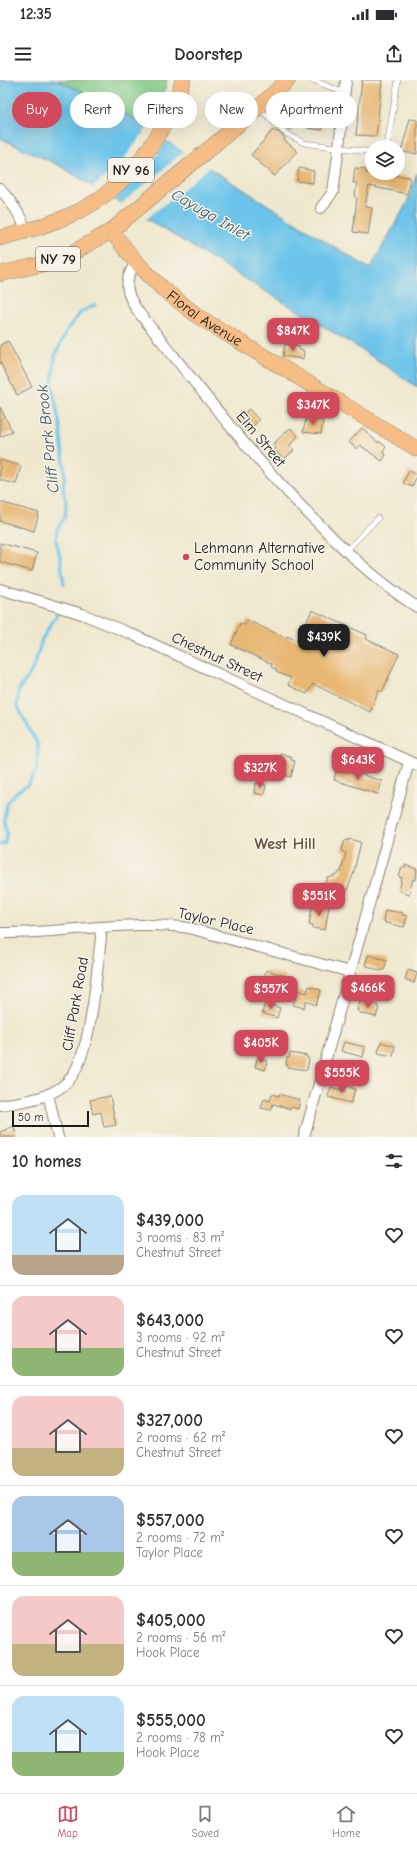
<!DOCTYPE html>
<html lang="en">
<head>
<meta charset="utf-8">
<style>
  :root { --surface:#fff; --page:#f7f7f7; --text:#2b2b33; --muted:#7c7c81; --line:#e1e1e2; --accent:#d1495b }
  body { margin:0; font-family:"Comic Neue",sans-serif; background:var(--page); color:var(--text); height:100vh; display:flex; flex-direction:column; font-size:15px; white-space:nowrap }
  * { box-sizing:border-box; margin:0 }
  p { font-size:13px; color:var(--muted) }
  .icon { flex:none; width:22px; height:22px; fill:none; stroke:currentColor; stroke-width:2; stroke-linecap:round; stroke-linejoin:round }
  .map { position:relative; height:1057px; overflow:hidden }
  .panel { display:flex; flex-direction:column; background:var(--surface); flex:1 }
  .panel>* { flex:none }
  .hud { position:absolute; left:12px; top:12px; width:393px; height:36px; display:flex; gap:8px }
  .tools { position:absolute; left:365px; top:60px; display:grid; gap:8px }
  .tools a { display:grid; place-items:center; width:40px; height:40px; border-radius:50%; background:var(--surface); box-shadow:0 4px 16px #0002; font-size:20px }
  .scale { position:absolute; left:12px; bottom:10px; width:77px; box-sizing:border-box; padding-left:4px; border:2px solid #1c1c1c; border-top:0; font-size:11px; line-height:14px; white-space:nowrap; color:#1c1c1c; -webkit-text-stroke:3px #f7f3e8; paint-order:stroke }
  .price { position:absolute; translate:-50% -34px; padding:0 9px; border-radius:8px; background:var(--accent); color:#fff; font-size:13px; line-height:26px; filter:drop-shadow(0 1px 2px #0008) }
  .price::after { content:''; position:absolute; left:50%; top:24px; width:12px; height:9px; margin-left:-6px; background:inherit; clip-path:polygon(0 0,100% 0,50% 100%) }
  .price.current { background:#222; color:#fff }
  ul { padding:0; list-style:none }
  li { display:flex; align-items:center; gap:12px; height:100px; padding:0 12px }
  li+li { border-top:1px solid var(--line) }
  li span { display:grid; place-items:center; flex:none; width:112px; height:80px; border-radius:12px; color:#555 }
  li>.icon { margin-inline-start:auto }
  span .icon { width:48px; height:48px; fill:#fffc; stroke-width:1 }
  li b { font-size:17px }
  h2 { display:flex; justify-content:space-between; align-items:center; height:48px; padding:0 12px; font-size:17px }
  .pill { padding:0 14px; border-radius:18px; background:var(--surface); box-shadow:0 4px 16px #0002; font-size:14px; line-height:36px }
  .pill.current { background:var(--accent); color:#fff }
  .status { display:flex; justify-content:space-between; align-items:center; height:28px; padding:0 20px; background:var(--surface); direction:ltr }
  .status svg { height:11px; fill:currentColor }
  header { display:flex; justify-content:space-between; align-items:center; height:52px; padding:0 12px; background:var(--surface); font-size:18px; font-weight:700 }
  .dock { display:flex; justify-content:space-around; align-items:center; height:56px; border-top:1px solid var(--line); background:var(--surface); font-size:11px; color:var(--muted) }
  .dock a { display:grid; justify-items:center; gap:2px }
  .dock .current { color:var(--accent) }
  .map>svg:first-child { display:block }
  .green { fill:#81cc89; stroke:#4e7452 }
  .water { fill:#6cc4ea; stroke:#447083 }
  .pier { fill:#efe8ce }
  .lines { fill:none; stroke-linecap:round; stroke-linejoin:round }
  .stream { stroke:#6cc4ea; stroke-width:3 }
  .building { fill:#e8b773 }
  .lane-casing { stroke:#868275; stroke-width:6 }
  .street-casing { stroke:#868275; stroke-width:12 }
  .primary-casing { stroke:#868275; stroke-width:16 }
  .lane { stroke:#fff; stroke-width:5 }
  .street { stroke:#fff; stroke-width:10 }
  .primary { stroke:#f6be86; stroke-width:15 }
  .poi-dot { fill:#d1495b; stroke:#f7f3e8; stroke-width:1.5 }
  .labels { text-anchor:middle; stroke-width:3; stroke-linejoin:round; paint-order:stroke }
  .shield { fill:#f7f3e8; stroke:#5e5c59; stroke-width:1 }
  .shield-label { font-size:14px; font-weight:bold; fill:#1c1c1c }
  .street-label { font-size:15px; fill:#1c1c1c; stroke:#f7f3e8 }
  .poi-label { font-size:15px; fill:#1c1c1c; stroke:#f7f3e8; text-anchor:start }
  .water-label { font-size:16px; font-style:italic; fill:#385764; stroke:#f7f3e8 }
  .neighbourhood-label { font-size:16px; font-weight:bold; fill:#63523a; stroke:#f7f3e8 }
</style>
</head>
<body>
<div class="status"><b>12:35</b><svg viewBox="0 0 49 12"><path d="M0 12V9h3v3zM5 12V6h3v6zM10 12V3h3v9zM15 12V0h3v12zM26 1h20v11H26zM47 4h2v5h-2z"/></svg></div>
<header><svg class="icon" aria-label="menu" viewBox="0 0 24 24"><path d="M4 6h16M4 12h16M4 18h16"/></svg>Doorstep<svg class="icon" aria-label="share" viewBox="0 0 24 24"><path d="M12 15V3M7 8l5-5 5 5M5 13v7h14v-7"/></svg></header>
<div class="map">
<svg width="417" height="1057" viewBox="0 0 417 1057">
  <rect width="100%" height="100%" fill="#f7f3e8"/>
  <filter id="ink" filterUnits="userSpaceOnUse"><feTurbulence type="fractalNoise" baseFrequency=".025" numOctaves="2"/><feDisplacementMap in="SourceGraphic" scale="8" xChannelSelector="R" yChannelSelector="G"/><feConvolveMatrix kernelMatrix="1 2 1 2 8 2 1 2 1" color-interpolation-filters="sRGB"/></filter>
  <filter id="wash" filterUnits="userSpaceOnUse"><feTurbulence type="fractalNoise" baseFrequency=".012" numOctaves="4" result="noise"/><feDisplacementMap in="SourceGraphic" scale="16" xChannelSelector="R" yChannelSelector="G"/><feGaussianBlur stdDeviation="0.9" result="paint"/><feColorMatrix in="noise" values="0 0 0 0 0 0 0 0 0 0 0 0 0 0 0 0 0 1.4 0 .05"/><feComposite in="paint" operator="in"/></filter>
  <g filter="url(#wash)">
    <rect width="100%" height="100%" fill="#efe8ce"/>
    <path class="green" d="M57 0H167L160 24 147 48 92 16Z"/>
    <path class="water" d="M0 0H57L92 16 132 38 169 63 370 189 408 121 417 93V307L362 270 58 85 0 58Z"/>
    <path class="pier" d="M148 47 167 59 156 76 137 98 112 120 92 108 121 83Z
      M185 71 210 87 145 140 120 125Z"/>
    <g class="lines">
      <path class="stream" d="M64 504 60 476 56 461 57 449 65 437 66 423 63 408 65 394 60 346 52 304 55 276 67 250 81 232 95 225
        M0 765 5 763 7 753 4 740 7 723 17 712 28 705 37 689 38 665 17 626 19 609 28 597 35 584 42 559 57 534"/>
    </g>
    <g id="blocks">
      <path class="building" d="M362 0H382L376 56 356 55Z
        M312 17 328 23 322 50 307 48Z
        M294 29 302 36 290 51 282 44Z
        M410 39 417 40V74L401 72Z
        M273 50 276 52 277 51 285 58 284 60 297 71 275 96 251 75Z
        M299 88 314 91 313 103 297 101Z
        M355 88 366 89V93L410 97 407 114 369 106 365 127 372 128 368 154 353 152 357 117 355 116 357 103H353Z
        M8 261 32 307 17 315 0 282V265Z
        M285 264 299 266V270L304 271 303 279 283 276Z
        M0 327 12 351 0 357Z
        M249 329 259 340 249 350 238 339Z
        M306 338 323 341 321 354 303 352Z
        M290 348 298 356 289 366 294 370 284 379 274 370 276 369 273 364Z
        M362 348 378 363 379 361 386 367 383 372 386 375 382 381 360 365 357 369 349 362Z
        M0 380 21 386 16 404 0 400Z
        M409 391 417 395 412 407 403 403Z
        M0 422 39 433 34 451 0 441Z
        M0 463 37 473 32 491 0 482Z
        M312 530 367 555 366 559 399 574 382 612 379 610 370 632 313 604 307 614 288 605 291 598 276 592 277 590 271 587 272 584 231 565 240 543 245 545 247 540 286 558 287 556 298 561Z
        M280 673 292 677 291 680 295 681 291 697 279 693 278 698 269 695 274 675 279 677Z
        M337 687 382 701 378 714 334 700Z
        M256 703 266 705 264 715 254 713Z
        M349 759 361 762 353 795 345 815 324 807 328 798 338 795 339 792H341L346 773 342 771V769L345 760 349 761Z
        M405 785 417 789 416 800 413 799 409 814 399 811 402 798 399 797 402 787 405 788Z
        M316 823 329 826 325 850 313 848V845L309 844 312 827H316Z
        M385 830 403 833 402 835 407 836 404 847 385 843V841H383Z
        M368 875 387 880 384 890H381V891L365 885Z
        M266 890 286 896 283 906 263 901Z
        M408 890 417 893 414 903 405 899Z
        M309 906 321 910 316 925 306 921 304 928 293 925 298 910 307 913Z
        M360 921 378 925 377 927 379 928 376 937 360 933V932L357 931Z
        M265 923 280 928 277 938 262 933Z
        M344 962 365 967 363 977 341 971Z
        M381 962 395 966 393 976 378 973Z
        M290 973 307 976V978L309 979 307 990 287 987 288 985H286L287 977 289 978Z
        M257 979 267 981 265 990 255 987Z
        M347 1006 355 1009 351 1023 328 1017 331 1007 345 1011Z
        M272 1014 279 1016V1014L300 1020 298 1029 292 1027 291 1029 273 1024 271 1030 261 1028 264 1019 270 1021Z
        M110 1016 116 1045 104 1047 101 1032 93 1034 90 1020Z
        M14 1046 16 1057H0V1052Z"/>
    </g>
  </g>
  <g filter="url(#ink)">
    <use href="#blocks" fill-opacity="0" stroke="#868275" stroke-width="1"/>
    <g class="lines">
      <defs>
        <path id="lane" d="M313 0 344 13
          M260 29 285 53 304 63 372 72
          M387 67 398 0
          M346 471 378 438"/>
        <path id="street" d="M0 109C12 122 21 136 27 152
          M321 128 333 112 339 67 346 0
          M136 182C122 203 126 215 140 234 199 307 255 382 322 447 351 477 382 505 417 527
          M0 509 82 534 129 553 417 685
          M0 853C63 854 127 839 189 848L350 892
          M48 1014 58 1057
          M0 1025C23 1021 45 1020 64 1005 92 983 96 894 101 858L100 848
          M304 1057 409 682"/>
        <g id="primary">
          <path id="s1" d="M111 151 136 182 163 209 199 237 417 369"/>
          <path d="M0 158C25 152 49 145 73 134 126 110 166 55 183 0"/>
          <path d="M0 194 43 184 67 176 111 151 258 28 288 0"/>
        </g>
      </defs>
      <use href="#lane" class="lane-casing"/>
      <use href="#street" class="street-casing"/>
      <use href="#primary" class="primary-casing"/>
      <use href="#lane" class="lane"/>
      <use href="#street" class="street"/>
      <use href="#primary" class="primary"/>
    </g>
  </g>
  <circle class="poi-dot" cx="186" cy="477" r="4"/>
  <g class="labels">
    <g class="shield">
      <rect x="108" y="78" width="46" height="24" rx="3"/>
      <rect x="36" y="167" width="44" height="24" rx="3"/>
    </g>
    <g class="shield-label">
      <text x="131" y="95">NY 96</text>
      <text x="58" y="184">NY 79</text>
    </g>
    <g class="street-label">
      <text dy="5" stroke="none"><textPath href="#s1" startOffset="129">Floral Avenue</textPath></text>
      <text transform="translate(261 359) rotate(50)" y="5">Elm Street</text>
      <text transform="translate(217 577) rotate(25)" y="5">Chestnut Street</text>
      <text transform="translate(216 841) rotate(13)" y="5">Taylor Place</text>
      <text transform="translate(75 924) rotate(-80)" y="5">Cliff Park Road</text>
    </g>
    <g class="poi-label">
      <text x="194" y="473">Lehmann Alternative<tspan x="194" dy="17">Community School</tspan></text>
    </g>
    <g class="water-label">
      <text transform="translate(211 134) rotate(30)" y="6">Cayuga Inlet</text>
      <text transform="translate(47 359) rotate(-96)" y="6">Cliff Park Brook</text>
    </g>
    <g class="neighbourhood-label">
      <text x="285" y="769">West Hill</text>
    </g>
  </g>
</svg>
<div class="tools">
<a><svg class="icon" aria-label="layers" viewBox="0 0 24 24"><path d="M12 4l9 5-9 5-9-5zM3 14l9 5 9-5"/></svg></a>
</div>
<div class="scale">50 m</div>
<b class="price" style="left:293px;top:272px">$847K</b>
<b class="price" style="left:313px;top:346px">$347K</b>
<b class="price current" style="left:324px;top:578px">$439K</b>
<b class="price" style="left:358px;top:701px">$643K</b>
<b class="price" style="left:260px;top:709px">$327K</b>
<b class="price" style="left:319px;top:837px">$551K</b>
<b class="price" style="left:368px;top:929px">$466K</b>
<b class="price" style="left:271px;top:930px">$557K</b>
<b class="price" style="left:261px;top:984px">$405K</b>
<b class="price" style="left:342px;top:1014px">$555K</b>
<div class="hud">
<a class="pill current">Buy</a>
<a class="pill">Rent</a>
<a class="pill">Filters</a>
<a class="pill">New</a>
<a class="pill">Apartment</a>
</div>
</div>
<section class="panel">
<h2>10 homes<svg class="icon" aria-label="filters" viewBox="0 0 24 24"><path d="M4 7h16M4 17h16"/><circle cx="9" cy="7" r="2"/><circle cx="15" cy="17" r="2"/></svg></h2>
<ul>
<li><span style="background:linear-gradient(#bfe0f5 75%,#b9a48a 0)"><svg class="icon" aria-label="home" viewBox="0 0 24 24"><path d="M3 11l9-7 9 7M6 9v11h12V9"/></svg></span><div><b>$439,000</b><p>3 rooms · 83 m²</p><p>Chestnut Street</p></div><svg class="icon" aria-label="heart" viewBox="0 0 24 24"><path d="M12 20l-8-8c-3-5 5-10 8-4 3-6 11-1 8 4z"/></svg></li>
<li><span style="background:linear-gradient(#f6c9c9 65%,#8fb573 0)"><svg class="icon" aria-label="home" viewBox="0 0 24 24"><path d="M3 11l9-7 9 7M6 9v11h12V9"/></svg></span><div><b>$643,000</b><p>3 rooms · 92 m²</p><p>Chestnut Street</p></div><svg class="icon" aria-label="heart" viewBox="0 0 24 24"><path d="M12 20l-8-8c-3-5 5-10 8-4 3-6 11-1 8 4z"/></svg></li>
<li><span style="background:linear-gradient(#f6c9c9 65%,#c2b280 0)"><svg class="icon" aria-label="home" viewBox="0 0 24 24"><path d="M3 11l9-7 9 7M6 9v11h12V9"/></svg></span><div><b>$327,000</b><p>2 rooms · 62 m²</p><p>Chestnut Street</p></div><svg class="icon" aria-label="heart" viewBox="0 0 24 24"><path d="M12 20l-8-8c-3-5 5-10 8-4 3-6 11-1 8 4z"/></svg></li>
<li><span style="background:linear-gradient(#a9c7e8 70%,#8fb573 0)"><svg class="icon" aria-label="home" viewBox="0 0 24 24"><path d="M3 11l9-7 9 7M6 9v11h12V9"/></svg></span><div><b>$557,000</b><p>2 rooms · 72 m²</p><p>Taylor Place</p></div><svg class="icon" aria-label="heart" viewBox="0 0 24 24"><path d="M12 20l-8-8c-3-5 5-10 8-4 3-6 11-1 8 4z"/></svg></li>
<li><span style="background:linear-gradient(#f6c9c9 60%,#c2b280 0)"><svg class="icon" aria-label="home" viewBox="0 0 24 24"><path d="M3 11l9-7 9 7M6 9v11h12V9"/></svg></span><div><b>$405,000</b><p>2 rooms · 56 m²</p><p>Hook Place</p></div><svg class="icon" aria-label="heart" viewBox="0 0 24 24"><path d="M12 20l-8-8c-3-5 5-10 8-4 3-6 11-1 8 4z"/></svg></li>
<li><span style="background:linear-gradient(#bfe0f5 70%,#8fb573 0)"><svg class="icon" aria-label="home" viewBox="0 0 24 24"><path d="M3 11l9-7 9 7M6 9v11h12V9"/></svg></span><div><b>$555,000</b><p>2 rooms · 78 m²</p><p>Hook Place</p></div><svg class="icon" aria-label="heart" viewBox="0 0 24 24"><path d="M12 20l-8-8c-3-5 5-10 8-4 3-6 11-1 8 4z"/></svg></li>
</ul>
</section>
<nav class="dock">
<a class="current"><svg class="icon" aria-label="map" viewBox="0 0 24 24"><path d="M3 6l6-2 6 2 6-2v14l-6 2-6-2-6 2zM9 4v14M15 6v14"/></svg>Map</a>
<a><svg class="icon" aria-label="saved" viewBox="0 0 24 24"><path d="M7 4h10v16l-5-4-5 4z"/></svg>Saved</a>
<a><svg class="icon" aria-label="home" viewBox="0 0 24 24"><path d="M3 11l9-7 9 7M6 9v11h12V9"/></svg>Home</a>
</nav>
</body>
</html>
